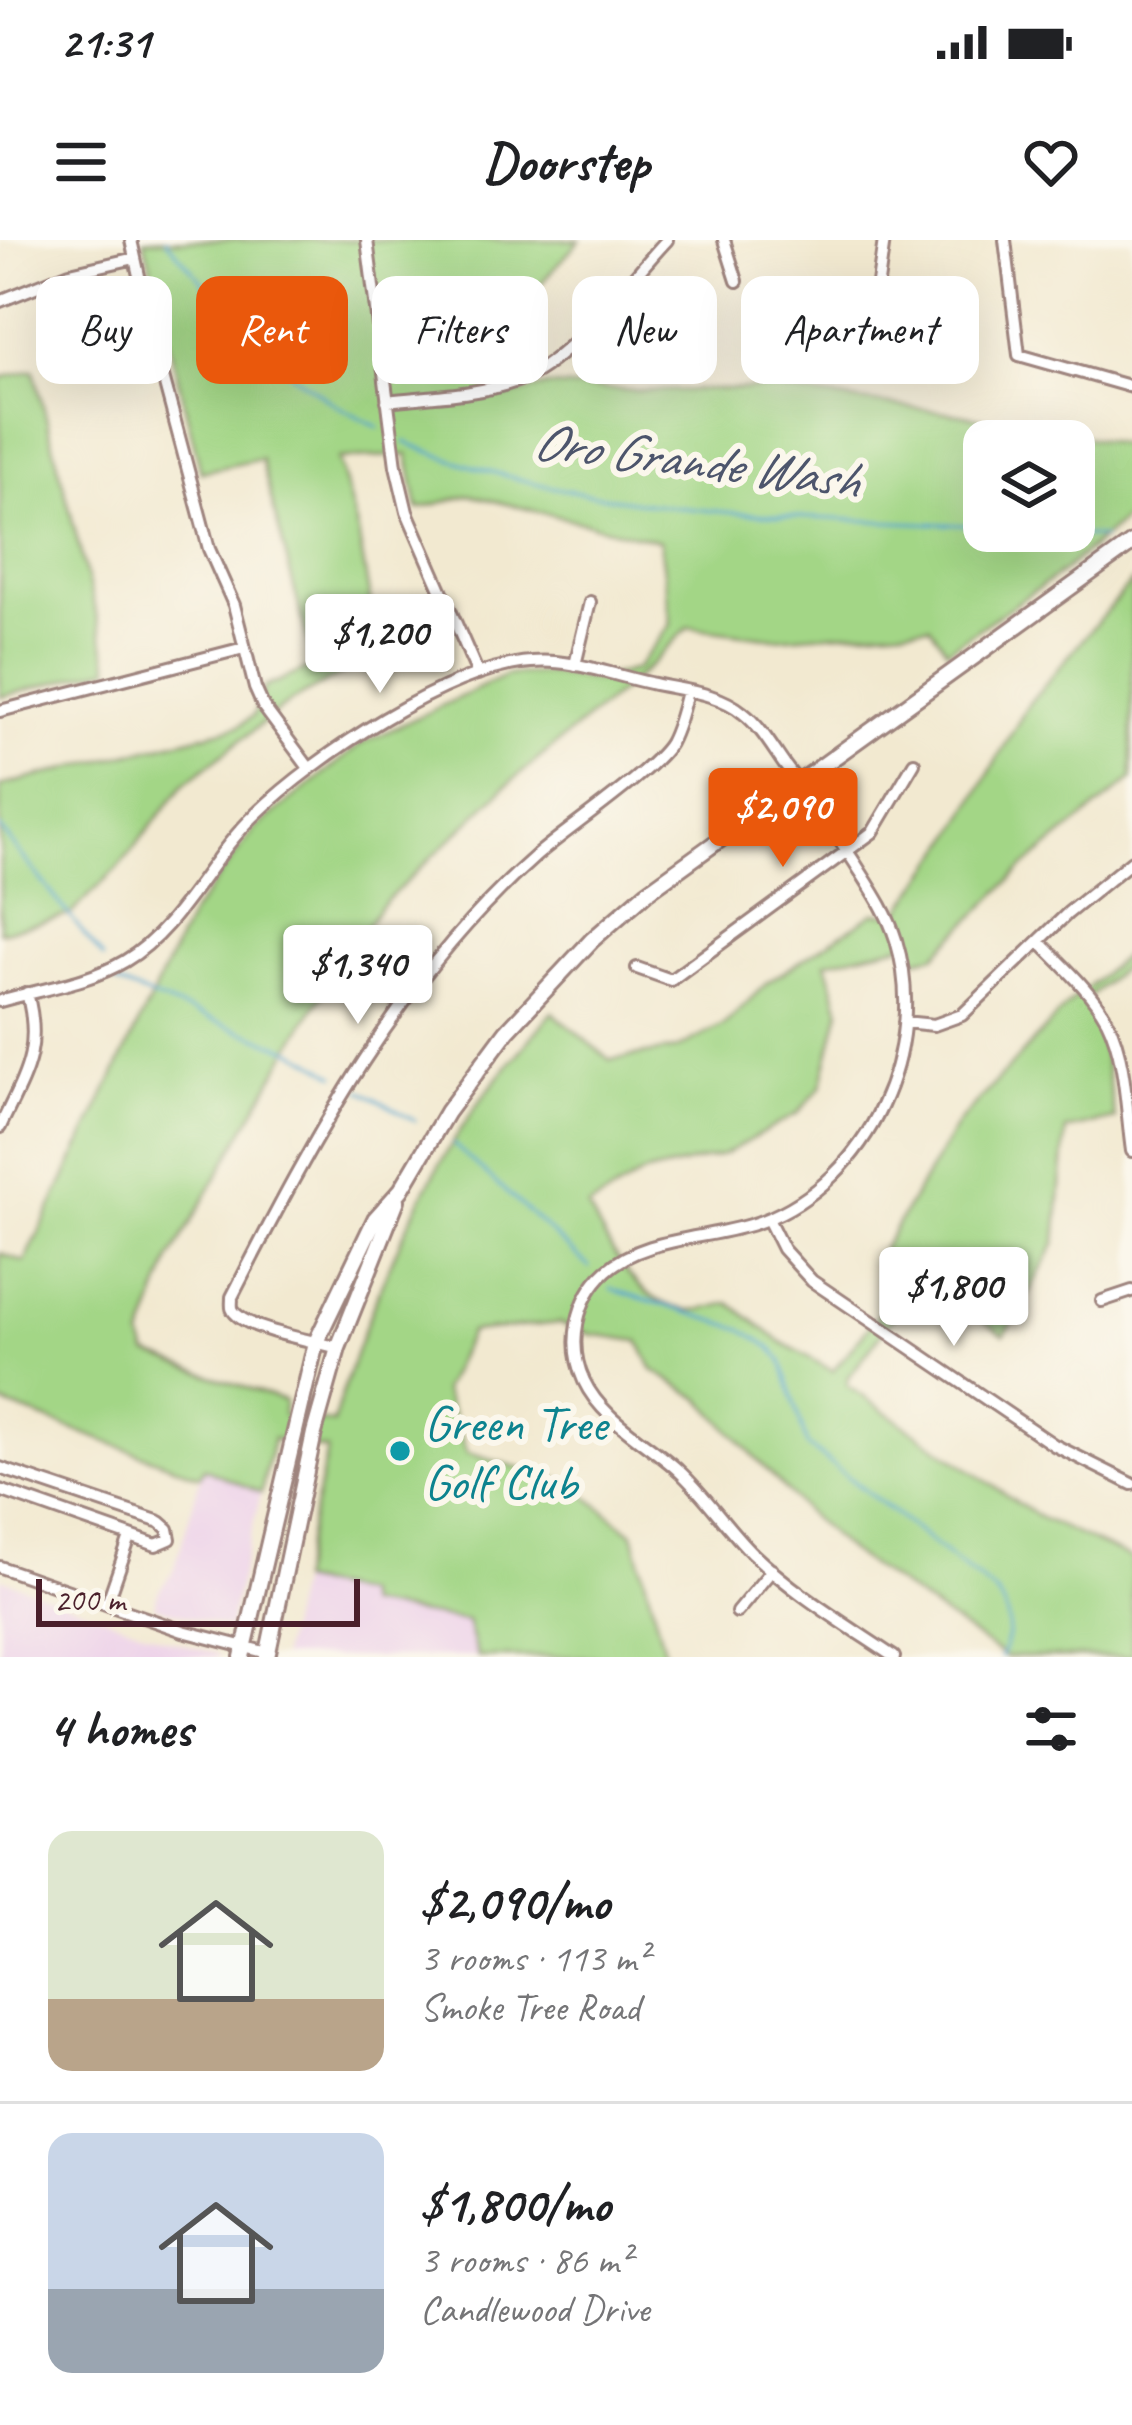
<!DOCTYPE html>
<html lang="en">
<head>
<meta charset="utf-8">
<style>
  :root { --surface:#fff; --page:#f6f6f6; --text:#202124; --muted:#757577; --line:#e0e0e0; --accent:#ea580c }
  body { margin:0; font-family:Caveat,sans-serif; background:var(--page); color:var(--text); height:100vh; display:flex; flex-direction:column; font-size:45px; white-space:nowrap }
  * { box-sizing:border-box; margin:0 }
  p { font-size:39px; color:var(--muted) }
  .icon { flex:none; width:66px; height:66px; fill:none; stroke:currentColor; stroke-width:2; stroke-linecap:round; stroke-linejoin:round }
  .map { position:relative; height:1417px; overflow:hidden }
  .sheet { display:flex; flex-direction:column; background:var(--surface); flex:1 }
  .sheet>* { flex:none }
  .guide { position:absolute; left:36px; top:36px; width:1062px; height:108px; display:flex; gap:24px }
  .tools { position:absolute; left:963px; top:180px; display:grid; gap:24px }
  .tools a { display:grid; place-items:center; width:132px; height:132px; border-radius:24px; background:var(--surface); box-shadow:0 12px 48px #0002; font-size:60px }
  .scale { position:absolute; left:36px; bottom:30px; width:324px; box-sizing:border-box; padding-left:12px; border:6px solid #4a1f2b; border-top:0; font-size:33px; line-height:42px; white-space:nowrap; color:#4a1f2b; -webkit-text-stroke:9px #fbf7ec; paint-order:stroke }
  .price { position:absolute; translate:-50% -102px; padding:0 27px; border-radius:12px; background:#fff; color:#222; font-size:39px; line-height:78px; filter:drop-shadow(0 3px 6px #0008) }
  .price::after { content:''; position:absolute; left:50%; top:72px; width:36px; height:27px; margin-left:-18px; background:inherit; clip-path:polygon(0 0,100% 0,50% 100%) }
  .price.active { background:var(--accent); color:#fff }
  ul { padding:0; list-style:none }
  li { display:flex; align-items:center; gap:36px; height:300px; padding:0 48px }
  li+li { border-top:3px solid var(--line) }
  li span { display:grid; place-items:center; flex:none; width:336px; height:240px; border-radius:24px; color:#555 }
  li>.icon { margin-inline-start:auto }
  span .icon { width:144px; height:144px; fill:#fffc; stroke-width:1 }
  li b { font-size:51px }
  h2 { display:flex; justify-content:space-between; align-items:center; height:144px; padding:0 48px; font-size:51px }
  .pill { padding:0 42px; border-radius:24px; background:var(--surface); box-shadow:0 12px 48px #0002; font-size:42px; line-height:108px }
  .pill.active { background:var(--accent); color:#fff }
  .status { display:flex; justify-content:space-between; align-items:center; height:84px; padding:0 60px; background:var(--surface); direction:ltr }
  .status svg { height:33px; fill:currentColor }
  header { display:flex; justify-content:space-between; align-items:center; height:156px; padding:0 48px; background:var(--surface); font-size:54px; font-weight:700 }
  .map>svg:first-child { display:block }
  .built { fill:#edd1e9 }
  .green { fill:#a3d686; stroke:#767a58; stroke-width:3; fill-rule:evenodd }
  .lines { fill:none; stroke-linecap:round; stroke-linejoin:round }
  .stream { stroke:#52a5cd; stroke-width:3 }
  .minor-casing { stroke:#9e847e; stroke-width:16 }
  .major-casing { stroke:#9e847e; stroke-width:20 }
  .minor { stroke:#fff; stroke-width:10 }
  .major { stroke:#fff; stroke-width:14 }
  .culture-dot { fill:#0f9aa8; stroke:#fbf7ec; stroke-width:4.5 }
  .labels { text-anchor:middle; stroke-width:12; stroke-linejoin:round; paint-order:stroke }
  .culture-label { font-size:51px; fill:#0d838f; stroke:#fbf7ec; text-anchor:start }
  .water-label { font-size:54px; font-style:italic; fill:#4d556c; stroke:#fbf7ec }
</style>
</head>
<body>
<div class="status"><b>21:31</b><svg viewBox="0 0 49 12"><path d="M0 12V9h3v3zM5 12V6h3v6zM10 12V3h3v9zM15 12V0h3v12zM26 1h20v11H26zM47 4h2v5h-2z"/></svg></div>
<header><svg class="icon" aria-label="menu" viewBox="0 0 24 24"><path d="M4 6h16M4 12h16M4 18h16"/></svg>Doorstep<svg class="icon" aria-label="heart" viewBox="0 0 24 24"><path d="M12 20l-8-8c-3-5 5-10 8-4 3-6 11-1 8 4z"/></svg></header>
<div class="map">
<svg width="1132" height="1417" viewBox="0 0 1132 1417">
  <rect width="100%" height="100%" fill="#fbf7ec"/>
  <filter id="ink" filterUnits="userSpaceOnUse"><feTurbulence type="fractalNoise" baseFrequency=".00833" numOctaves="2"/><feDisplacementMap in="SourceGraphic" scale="24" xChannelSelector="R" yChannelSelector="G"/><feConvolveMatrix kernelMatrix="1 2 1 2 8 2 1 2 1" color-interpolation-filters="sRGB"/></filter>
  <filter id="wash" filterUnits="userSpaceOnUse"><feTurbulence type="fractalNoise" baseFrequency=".004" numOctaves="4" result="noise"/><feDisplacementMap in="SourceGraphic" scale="48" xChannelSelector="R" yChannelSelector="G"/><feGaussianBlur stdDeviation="2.7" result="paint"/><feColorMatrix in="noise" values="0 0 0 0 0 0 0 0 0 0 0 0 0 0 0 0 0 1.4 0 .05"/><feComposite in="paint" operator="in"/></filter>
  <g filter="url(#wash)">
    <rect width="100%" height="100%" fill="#f2e9d0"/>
    <path class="built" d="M203 1228 261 1253 228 1388 154 1366 159 1350 174 1331Z
      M0 1338 165 1399 217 1414 220 1417H0Z
      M298 1341 363 1354 366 1365 467 1381 477 1417H281Z"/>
    <path class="green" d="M144 0H580L525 61 494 107 504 157 548 146 639 151 767 149 960 174 1132 206V273L1061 333 947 410 930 386 775 398 688 387 646 430 506 546 379 668 306 780 170 1020 142 1098 147 1114 285 1161 283 1175 333 1183C366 1073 411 960 477 865 500 833 528 803 552 772L610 820 677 809 725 784 767 743 874 673 898 674 954 595 1029 463 1132 341V539L1025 626 935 715 911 720 905 704 826 722 840 770 821 847 798 873 723 915 643 934 588 968C611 1009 637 1067 692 1070 704 1070 719 1065 730 1063L780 1101 833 1131 909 1036 882 1010 958 883 1069 763 1132 709V719L1084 761 1099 789 1115 879 1066 890 1056 1002 1010 1087 1004 1095 921 1040 848 1138V1146L1037 1276 1132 1319V1417H1005L849 1311 807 1273 702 1160 653 1130 639 1101 590 1094 559 1083 470 1092 443 1150 467 1213 569 1242 633 1293 666 1417H477L467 1381 365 1365 363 1354 298 1341 327 1210 273 1199 261 1253 204 1228 200 1236 0 1163V1013L25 1022 191 674 255 589 361 504 507 435 550 433 594 440 636 429 671 384 660 301 470 255 418 269 408 215 338 219 358 292 373 377 374 416 290 462 185 543 123 622 70 675 0 692V546L239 486 253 476 265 447 314 426 261 219 201 232ZM984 201H1074V291H984Z
      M34 130 110 428 0 457V138Z"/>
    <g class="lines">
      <path class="stream" d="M166 0 202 41 228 90 336 165 378 187
        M405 202C586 277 791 276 984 286
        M1054 291 1103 298
        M0 588 103 718
        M116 743 296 812 336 835
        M361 850 415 881
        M453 904 589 1027
        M611 1049 742 1089 770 1107 782 1121 807 1205 996 1353C1011 1376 1013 1393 1000 1417"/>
    </g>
  </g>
  <g filter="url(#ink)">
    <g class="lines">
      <defs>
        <path id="minor" d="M131 0 154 103 209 309 234 365 255 448 263 466 309 528
          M367 0 396 226 407 272 478 434
          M724 0 737 41
          M1005 0 1019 115 1132 147
          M876 57 884 0
          M0 61 70 33 135 18
          M387 161C429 156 477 155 517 141 568 124 629 40 667 0
          M575 425 590 362
          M0 471 244 408
          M1039 701C1063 726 1090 749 1107 780 1126 818 1126 869 1132 911
          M637 728 671 740 873 592 914 523
          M0 761C41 749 88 743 125 721 181 688 209 618 256 574 316 516 448 428 531 422 571 418 611 435 650 443 680 450 718 452 743 473 760 486 772 507 784 524 808 556 833 589 855 623 870 647 887 671 896 700 929 809 870 940 762 981 713 1000 646 995 606 1031 576 1058 567 1105 584 1141 602 1180 649 1203 679 1231 706 1256 726 1287 752 1313 795 1354 845 1384 894 1417
          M904 782 934 785 962 775 1068 673 1132 621
          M0 887C24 836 43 811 27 753
          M768 979 783 1009 812 1041 1054 1205 1132 1244
          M1102 1061 1132 1051
          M338 1108C315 1101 254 1091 237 1075 230 1069 232 1066 232 1057 314 897 399 736 537 615 567 589 653 531 670 503 678 488 683 468 687 451
          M0 1228 160 1282 168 1289 170 1299 156 1305 0 1250
          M0 1327 183 1391 268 1413
          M107 1364 130 1297
          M737 1372 772 1330"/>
        <path id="major" d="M242 1417 316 1102 375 979 401 950 447 872 507 791 592 700 647 652 1132 303
          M267 1417 314 1193 338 1108 397 960"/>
      </defs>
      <use href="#minor" class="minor-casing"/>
      <use href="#major" class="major-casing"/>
      <use href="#minor" class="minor"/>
      <use href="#major" class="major"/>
    </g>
  </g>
  <circle class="culture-dot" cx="400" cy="1211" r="12"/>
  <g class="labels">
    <g class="culture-label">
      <text x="424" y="1200">Green Tree<tspan x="424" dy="59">Golf Club</tspan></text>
    </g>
    <g class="water-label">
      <text transform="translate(696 219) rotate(7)" y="19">Oro Grande Wash</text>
    </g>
  </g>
</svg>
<div class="tools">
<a><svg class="icon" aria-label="layers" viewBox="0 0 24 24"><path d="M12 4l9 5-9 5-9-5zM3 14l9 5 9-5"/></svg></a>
</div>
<div class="scale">200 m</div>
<b class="price" style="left:380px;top:456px">$1,200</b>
<b class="price active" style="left:783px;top:630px">$2,090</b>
<b class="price" style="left:358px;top:787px">$1,340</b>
<b class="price" style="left:954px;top:1109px">$1,800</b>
<div class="guide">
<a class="pill">Buy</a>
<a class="pill active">Rent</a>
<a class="pill">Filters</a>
<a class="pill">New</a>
<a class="pill">Apartment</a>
</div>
</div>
<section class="sheet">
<h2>4 homes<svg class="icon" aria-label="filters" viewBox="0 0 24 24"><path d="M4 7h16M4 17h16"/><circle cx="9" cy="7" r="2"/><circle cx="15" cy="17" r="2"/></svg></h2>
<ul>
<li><span style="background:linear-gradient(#dfe7d0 70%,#b9a48a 0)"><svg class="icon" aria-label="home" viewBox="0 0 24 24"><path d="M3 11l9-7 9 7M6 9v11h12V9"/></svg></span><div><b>$2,090/mo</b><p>3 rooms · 113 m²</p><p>Smoke Tree Road</p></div></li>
<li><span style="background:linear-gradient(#c9d6e8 65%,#9aa5b1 0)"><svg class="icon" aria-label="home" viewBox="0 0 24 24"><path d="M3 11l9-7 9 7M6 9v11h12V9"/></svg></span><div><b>$1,800/mo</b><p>3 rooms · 86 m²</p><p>Candlewood Drive</p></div></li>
</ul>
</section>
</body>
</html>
